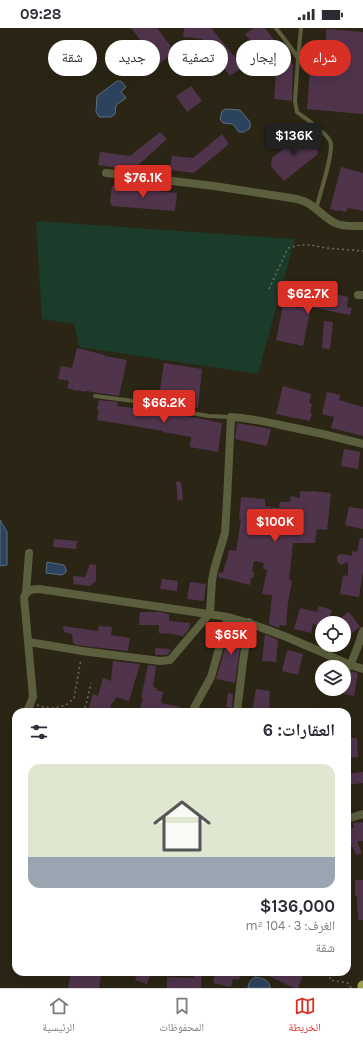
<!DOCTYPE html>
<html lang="ar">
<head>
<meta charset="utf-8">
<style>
  :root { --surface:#fff; --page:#f7f7f7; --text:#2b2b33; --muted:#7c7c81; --line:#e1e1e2; --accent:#d93025 }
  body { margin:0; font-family:Karla,"Noto Naskh Arabic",sans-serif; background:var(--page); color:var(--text); direction:rtl; height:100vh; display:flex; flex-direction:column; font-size:15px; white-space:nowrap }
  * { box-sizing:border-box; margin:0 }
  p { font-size:13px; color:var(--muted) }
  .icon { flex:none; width:22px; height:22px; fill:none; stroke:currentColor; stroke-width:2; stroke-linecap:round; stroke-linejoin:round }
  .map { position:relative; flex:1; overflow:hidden; direction:ltr }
  .sheet { position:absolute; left:12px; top:680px; width:339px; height:268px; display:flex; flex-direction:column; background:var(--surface); border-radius:12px; box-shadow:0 4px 16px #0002; direction:rtl }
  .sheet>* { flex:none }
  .banner { position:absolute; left:12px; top:12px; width:339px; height:36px; direction:rtl; display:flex; gap:8px }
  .controls { position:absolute; left:315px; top:588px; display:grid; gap:8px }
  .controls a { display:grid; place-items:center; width:36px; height:36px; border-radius:50%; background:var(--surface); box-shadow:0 4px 16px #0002; font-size:20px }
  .price { position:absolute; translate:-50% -34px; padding:0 9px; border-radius:4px; background:var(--accent); color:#fff; font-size:13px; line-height:26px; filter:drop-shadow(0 1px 2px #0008) }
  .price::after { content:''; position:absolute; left:50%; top:24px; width:12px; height:9px; margin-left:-6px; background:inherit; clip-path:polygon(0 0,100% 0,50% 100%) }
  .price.selected { background:#222; color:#fff }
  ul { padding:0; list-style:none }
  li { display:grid; align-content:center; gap:8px; height:212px; padding:0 16px }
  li+li { border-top:1px solid var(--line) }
  li span { display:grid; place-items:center; height:124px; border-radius:12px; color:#555 }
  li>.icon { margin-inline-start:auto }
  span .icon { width:72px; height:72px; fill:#fffc; stroke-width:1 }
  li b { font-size:17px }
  h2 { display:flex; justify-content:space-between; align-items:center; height:48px; padding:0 16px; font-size:17px }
  .chip { padding:0 14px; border-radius:18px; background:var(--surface); box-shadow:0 4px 16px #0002; font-size:14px; line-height:36px }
  .chip.selected { background:var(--accent); color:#fff }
  .status { display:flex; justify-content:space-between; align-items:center; height:28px; padding:0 20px; background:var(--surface); direction:ltr }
  .status svg { height:11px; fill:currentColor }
  .tabs { display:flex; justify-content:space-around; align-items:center; height:56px; border-top:1px solid var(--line); background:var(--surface); font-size:11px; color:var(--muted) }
  .tabs a { display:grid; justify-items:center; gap:2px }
  .tabs .selected { color:var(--accent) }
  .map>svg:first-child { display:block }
  .green { fill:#1b3b2b }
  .water { fill:#2b435d; stroke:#5e6e7d }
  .building { fill:#50344c }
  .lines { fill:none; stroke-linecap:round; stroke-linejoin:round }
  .path { stroke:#726c5f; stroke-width:1.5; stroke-dasharray:2 3; stroke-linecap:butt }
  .service { stroke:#5b5f3d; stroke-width:4 }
  .minor { stroke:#5b5f3d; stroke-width:8 }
  .trunk { stroke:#9aa251; stroke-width:11 }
</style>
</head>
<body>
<div class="status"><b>09:28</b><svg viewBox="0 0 49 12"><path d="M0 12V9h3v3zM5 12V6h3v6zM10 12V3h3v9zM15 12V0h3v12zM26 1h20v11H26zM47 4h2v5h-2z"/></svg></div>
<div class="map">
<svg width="363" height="960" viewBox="0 0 363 960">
  <rect width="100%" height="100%" fill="#2b2515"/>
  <path class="green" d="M36 193 295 211 258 346 79 319 74 296 42 291Z"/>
  <path class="water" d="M117 53H121L126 59 121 64 126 70 116 77 115 86 111 89H99L96 84 97 68Z
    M225 81 240 82 250 94V100L244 104H239L233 96 223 95 220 91 222 83Z
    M0 492 7 504V537L0 538Z
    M47 534 64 537 66 541V544L62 547 46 545Z
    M255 949C262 950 270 952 270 960H248C248 956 251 951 255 949Z"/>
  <path class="building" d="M131 0H157L175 24 159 36Z
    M184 0H211L243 39 230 48 202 11 183 9Z
    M254 0H265L293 37 292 73 274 71 276 45 245 6Z
    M326 1 363 4V86L307 81 310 43H314V34H325Z
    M191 58 202 73 187 84 176 68Z
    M160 104 167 111 133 142 98 137 100 124 130 128Z
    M222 106 229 116 194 145 170 142 172 128 193 130Z
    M301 106 307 107 317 120 318 126 284 153 271 138 272 130Z
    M341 139 363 145V183L348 180 346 184 338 182 337 183 330 181Z
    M112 158 177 165 175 183 112 178 110 174Z
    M303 262 330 267V265L348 269 347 279 352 280 350 287 311 279 303 318 276 312 283 277 300 280Z
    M324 293 333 294 330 321 322 320Z
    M77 320 105 327V328L127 332 119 368 86 363V364L77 362V363L67 360 69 353 58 351 61 338 72 340Z
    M164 335 202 341 198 380 167 375 168 370 159 368Z
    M283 358 311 366 309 375 312 376 310 385H312L310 393 276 386Z
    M327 364 340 367 339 372 363 379V408L331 400 334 389 322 386Z
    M99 372 118 374 117 378 166 384 222 395 218 424 190 419 191 409 163 404V403L97 392 99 382H97Z
    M237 395 271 401 267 418 235 411Z
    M344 421 360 424 358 441 341 438Z
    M176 454H181L183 471 178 473Z
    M300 463 311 464V463L331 465 327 502 317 501 315 515H293L289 552 292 553 288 574 286 598 280 597 279 600 269 596 272 567 262 566 267 542 263 541 264 535 254 533 252 543 254 544 253 550H251L250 557 218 549 219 544 223 545 225 536H226L229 522 236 523 241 491H239L241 469 265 471V478L279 480 280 474H290L291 468 300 470Z
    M349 479 363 481V501L345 497Z
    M360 510H363V543L359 569 340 566 343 547 348 548V534L341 537 337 534V529L340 526 352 528V523L357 524Z
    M54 511 77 513 76 521 53 519Z
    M90 536 96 537V553L90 558 74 556 73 548 85 549Z
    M162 551 178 553 177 563 160 561Z
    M190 554 206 556 204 573 187 571Z
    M319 578 332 582 328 595H322V599L313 596 311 605 294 601 300 580 317 584Z
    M140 584H160L169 586V593L190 595 189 601 183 608 175 607V606L159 605V597H139Z
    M349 584 360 599 344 611V595H333Z
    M232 596 243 599 235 655 216 651Z
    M63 598 98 603 99 598 112 599 111 607 130 610 128 623 77 617 73 615 72 606 64 604Z
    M265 606 278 612 276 634 262 633Z
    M155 620 171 621 170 623 167 627H155Z
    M288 622 303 626 298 647 282 643 287 623Z
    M113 633 140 636 129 673 116 669 114 674H112L109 684H94L88 682 93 666 98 668 103 650 111 653Z
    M148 637 156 638 153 659 157 660 156 662 163 664 161 675 180 679 179 684H139L143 670H141Z
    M347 642 358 645 354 668 344 666V649H345Z
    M256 661 270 663 269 672H270L269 684H252Z
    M228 665 233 666 232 680 226 679Z
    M347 710H357L358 729 347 730Z
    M363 744V755L347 757V746Z
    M363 794V813H357L362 825 356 827 352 818H350L348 806H347V801L354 800 353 795Z
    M355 852H363V892H358V883H357V868H355Z
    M71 944H102L99 960H68Z
    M138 944H151L147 956 135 952Z
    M215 944H241L239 952 233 951 231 959 213 955Z
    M260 944H296L303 947 298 960H294Z
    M194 945H202L201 960H167V949L194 950Z"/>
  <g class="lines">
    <path class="path" d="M269 261 288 220 300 217H311L326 220 363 223
      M37 677 43 679 54 680 66 677 74 670 81 631
      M54 680 55 684
      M82 684 86 677 91 655
      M330 944V952L348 955 351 960"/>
    <path class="service" d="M276 0 289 17 298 30 295 73 297 84C306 91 325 103 330 113 335 122 319 169 316 181
      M298 30 301 0
      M95 368 141 374 172 382 209 388 231 389
      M15 940 16 915"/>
    <path class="minor" d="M106 145 214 158 291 170C299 171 306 173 312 178 320 183 326 191 335 195 343 199 354 198 363 198
      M358 267H363
      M26 566 29 525
      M29 614 82 623 160 633 170 632 210 585 212 552 215 538 225 505 227 472 231 389C250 390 267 394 285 398 311 403 337 409 363 416
      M350 638 358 618 363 603
      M27 684 33 669 24 569C27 562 32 561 39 561L228 589C257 597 284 607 312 620 329 627 345 636 363 641
      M193 684 194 680 211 649 228 589
      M237 684 243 634 249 594
      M347 791 363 786
      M16 857V862"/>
    <path class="trunk" d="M363 960V958"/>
  </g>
</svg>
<div class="controls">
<a><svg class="icon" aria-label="locate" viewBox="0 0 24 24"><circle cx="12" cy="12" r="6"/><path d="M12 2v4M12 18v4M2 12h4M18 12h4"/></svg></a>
<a><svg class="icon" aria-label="layers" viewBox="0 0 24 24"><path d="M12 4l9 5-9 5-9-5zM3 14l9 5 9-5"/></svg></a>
</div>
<b class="price selected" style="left:294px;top:129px">$136K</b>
<b class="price" style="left:143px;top:171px">$76.1K</b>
<b class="price" style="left:308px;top:287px">$62.7K</b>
<b class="price" style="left:164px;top:396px">$66.2K</b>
<b class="price" style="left:275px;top:515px">$100K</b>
<b class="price" style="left:231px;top:628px">$65K</b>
<div class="banner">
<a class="chip selected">شراء</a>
<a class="chip">إيجار</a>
<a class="chip">تصفية</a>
<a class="chip">جديد</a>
<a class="chip">شقة</a>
</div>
<section class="sheet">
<h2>العقارات: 6<svg class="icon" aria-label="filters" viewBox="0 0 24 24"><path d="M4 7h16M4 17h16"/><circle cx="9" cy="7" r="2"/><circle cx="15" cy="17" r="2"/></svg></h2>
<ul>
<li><span style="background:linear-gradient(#dfe7d0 75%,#9aa5b1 0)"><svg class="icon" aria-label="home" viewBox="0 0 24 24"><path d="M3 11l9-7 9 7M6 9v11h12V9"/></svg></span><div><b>$136,000</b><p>الغرف: 3 · 104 m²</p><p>شقة</p></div></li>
</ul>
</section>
</div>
<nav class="tabs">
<a class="selected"><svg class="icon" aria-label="map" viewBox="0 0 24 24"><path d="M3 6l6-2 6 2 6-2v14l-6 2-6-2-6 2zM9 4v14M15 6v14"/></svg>الخريطة</a>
<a><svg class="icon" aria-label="saved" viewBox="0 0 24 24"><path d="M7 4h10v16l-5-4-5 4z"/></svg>المحفوظات</a>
<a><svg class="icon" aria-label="home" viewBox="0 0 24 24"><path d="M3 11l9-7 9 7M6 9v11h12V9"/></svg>الرئيسية</a>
</nav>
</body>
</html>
